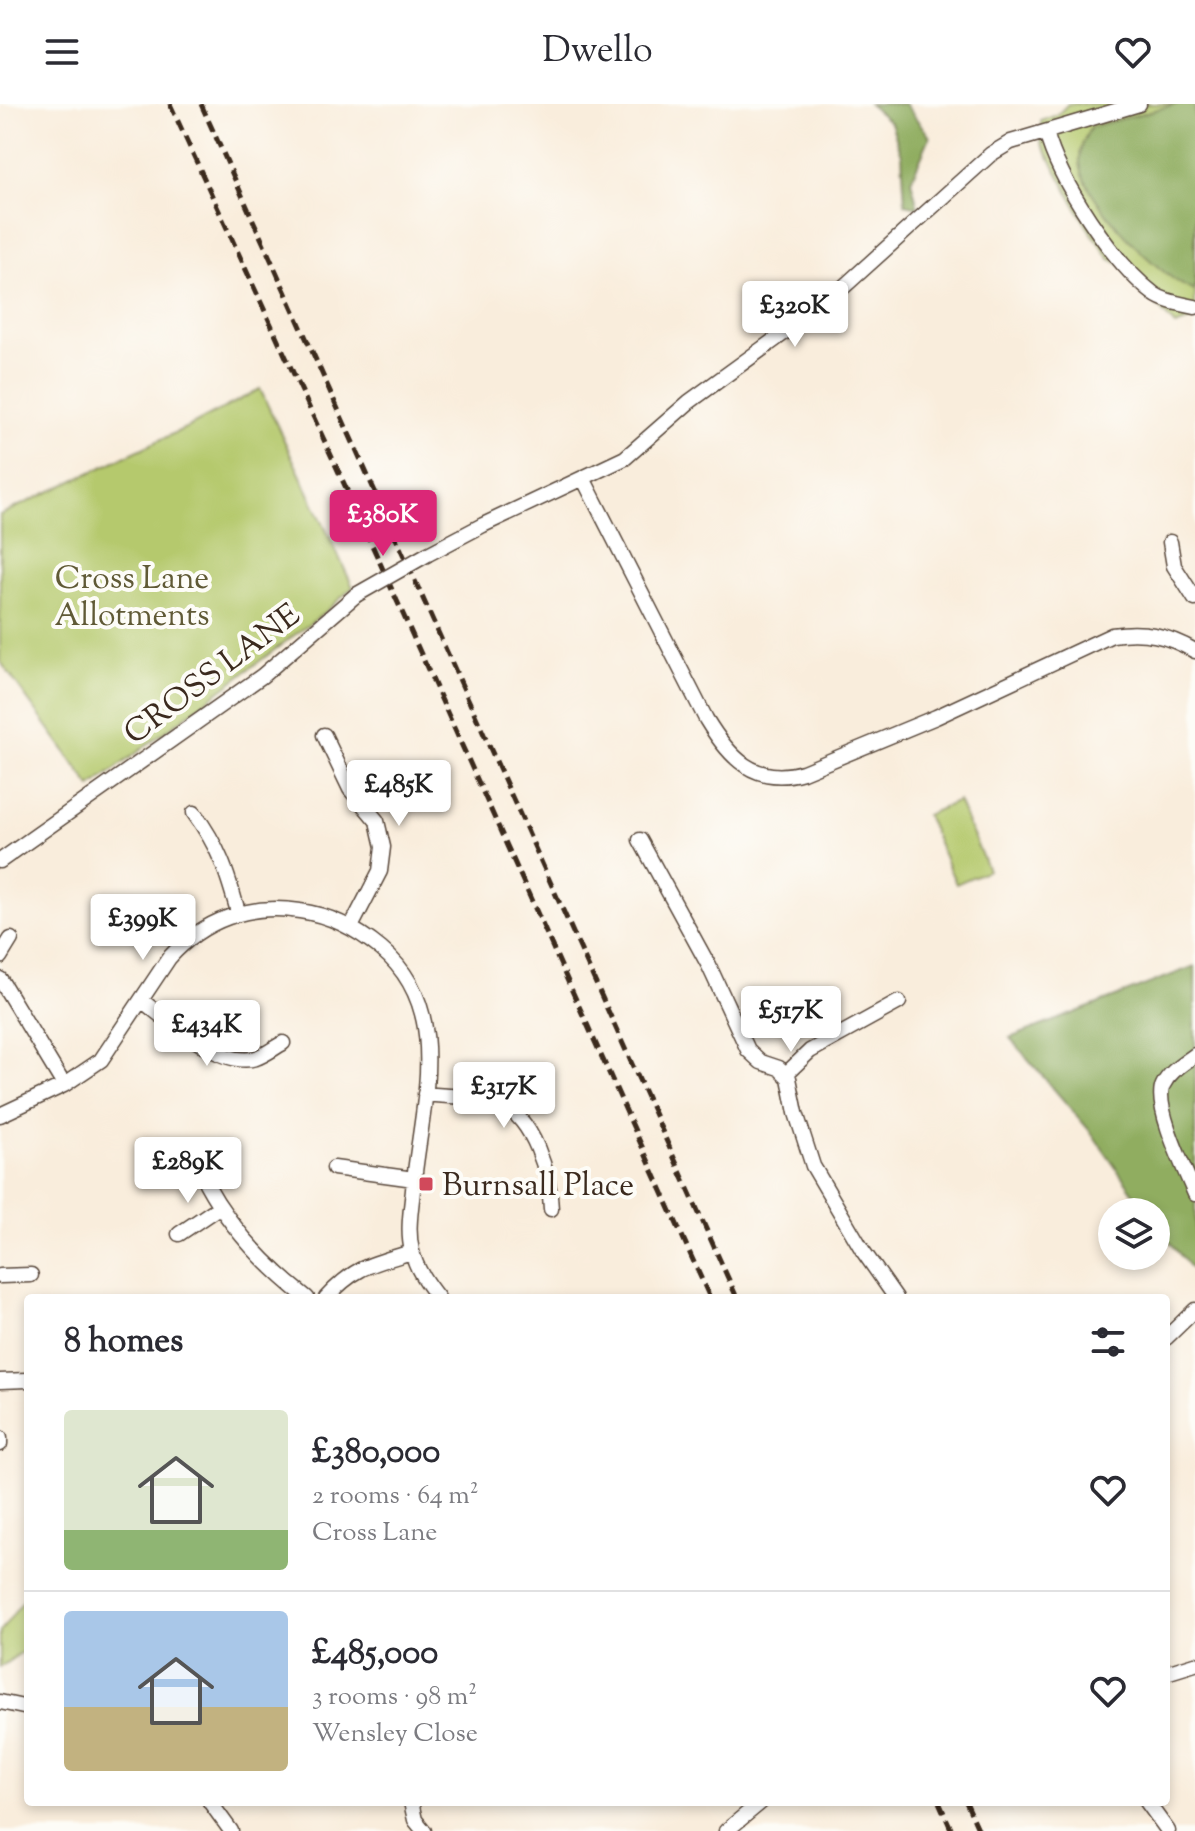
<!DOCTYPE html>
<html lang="en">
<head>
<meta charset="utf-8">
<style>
  :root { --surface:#fff; --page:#f2f2f3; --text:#2b2b33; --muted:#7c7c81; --line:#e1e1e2; --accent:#db2777 }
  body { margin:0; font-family:"Sorts Mill Goudy",serif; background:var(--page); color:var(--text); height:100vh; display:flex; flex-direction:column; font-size:30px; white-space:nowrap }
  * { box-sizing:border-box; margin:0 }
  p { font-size:26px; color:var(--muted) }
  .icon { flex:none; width:44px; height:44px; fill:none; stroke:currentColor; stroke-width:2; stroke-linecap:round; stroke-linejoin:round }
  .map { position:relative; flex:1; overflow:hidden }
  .panel { position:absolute; left:24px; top:1190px; width:1146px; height:512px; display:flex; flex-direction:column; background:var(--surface); border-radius:8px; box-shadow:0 4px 12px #0003 }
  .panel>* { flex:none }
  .fabs { position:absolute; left:1098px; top:1094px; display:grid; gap:16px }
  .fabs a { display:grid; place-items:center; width:72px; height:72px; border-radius:50%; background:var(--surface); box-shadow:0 4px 12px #0003; font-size:40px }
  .price { position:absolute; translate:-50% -68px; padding:0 18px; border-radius:8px; background:#fff; color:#222; font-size:26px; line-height:52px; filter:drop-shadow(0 2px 4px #0008) }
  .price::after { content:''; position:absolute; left:50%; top:48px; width:24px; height:18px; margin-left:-12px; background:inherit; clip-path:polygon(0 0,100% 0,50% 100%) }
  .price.on { background:var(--accent); color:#fff }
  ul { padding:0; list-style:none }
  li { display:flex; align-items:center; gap:24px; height:200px; padding:0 40px }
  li+li { border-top:2px solid var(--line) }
  li span { display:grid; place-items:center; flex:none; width:224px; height:160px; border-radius:8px; color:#555 }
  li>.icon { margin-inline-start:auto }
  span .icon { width:96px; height:96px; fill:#fffc; stroke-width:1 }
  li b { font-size:34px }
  h2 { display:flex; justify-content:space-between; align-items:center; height:96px; padding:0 40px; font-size:34px }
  header { display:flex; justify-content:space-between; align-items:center; height:104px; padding:0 40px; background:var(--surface); font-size:36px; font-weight:600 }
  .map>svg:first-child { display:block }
  .green { fill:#b5c96d; stroke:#787a46; stroke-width:2 }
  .forest { fill:#90ad60; stroke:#666c3f; stroke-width:2 }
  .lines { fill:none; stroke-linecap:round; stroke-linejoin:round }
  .street-casing { stroke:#58473a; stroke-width:17 }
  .street { stroke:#fff; stroke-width:14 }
  .rail { stroke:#3b2a1e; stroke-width:5; stroke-dasharray:12 6; stroke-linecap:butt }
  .street-bridge-casing { stroke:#58473a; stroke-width:17; stroke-linecap:butt }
  .street-bridge { stroke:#fff; stroke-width:14 }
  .poi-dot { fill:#d1495b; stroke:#fdfcf7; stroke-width:3 }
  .labels { text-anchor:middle; stroke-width:8; stroke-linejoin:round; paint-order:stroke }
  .park-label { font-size:32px; fill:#605a36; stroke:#fdfcf7 }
  .street-label { font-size:32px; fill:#3b2a1e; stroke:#fdfcf7 }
  .poi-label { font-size:32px; fill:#3b2a1e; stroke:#fdfcf7; text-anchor:start }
</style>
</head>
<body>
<header><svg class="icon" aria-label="menu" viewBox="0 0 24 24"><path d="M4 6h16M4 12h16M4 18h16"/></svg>Dwello<svg class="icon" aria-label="heart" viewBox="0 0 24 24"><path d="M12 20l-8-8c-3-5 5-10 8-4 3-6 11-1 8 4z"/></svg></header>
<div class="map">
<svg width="1195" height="1727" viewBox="0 0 1195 1727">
  <rect width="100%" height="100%" fill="#fdfcf7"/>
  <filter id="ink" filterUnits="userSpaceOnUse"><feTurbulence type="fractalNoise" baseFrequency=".0125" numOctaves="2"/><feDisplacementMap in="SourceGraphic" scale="16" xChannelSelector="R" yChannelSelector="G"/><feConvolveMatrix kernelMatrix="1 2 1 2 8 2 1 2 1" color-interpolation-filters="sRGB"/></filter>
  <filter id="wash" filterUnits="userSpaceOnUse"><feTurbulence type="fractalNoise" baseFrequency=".006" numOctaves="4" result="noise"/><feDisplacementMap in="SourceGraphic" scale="32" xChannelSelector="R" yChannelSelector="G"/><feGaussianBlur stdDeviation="1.8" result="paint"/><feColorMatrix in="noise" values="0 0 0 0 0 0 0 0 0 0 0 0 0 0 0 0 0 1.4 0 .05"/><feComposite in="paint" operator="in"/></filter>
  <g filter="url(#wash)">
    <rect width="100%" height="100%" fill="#f9eddc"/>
    <path class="green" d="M1068 0H1195V215L1175 222 1120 160 1110 155 1086 121 1041 38V17L1057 11Z
      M260 285 353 483 324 509 91 683 0 557V411L194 320Z
      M958 697 988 766 956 780 926 711Z
      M28 1490V1544L0 1563V1528Z"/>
    <path class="forest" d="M869 0H905L930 33 911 76 918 103 905 100 902 51 891 19Z
      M1177 0H1195V187C1161 175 1082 95 1080 58 1079 44 1084 35 1091 23Z
      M1195 862V1170L1156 1120V1108H1147L1090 1027 1010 934Z"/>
  </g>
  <g filter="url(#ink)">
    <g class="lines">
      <defs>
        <path id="street" d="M1046 28C1059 77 1113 159 1154 190 1165 198 1182 200 1195 203
          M583 374 706 615C729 653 754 682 803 668L936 613 1112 531C1144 526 1167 531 1195 547
          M1170 438 1174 462 1195 495
          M428 450 483 421 625 354 689 298 828 197 991 50 1011 38 1139 0
          M324 631 350 685 377 717 383 743 380 767 351 823
          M194 709C219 743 227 768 238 808
          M640 736 709 862 748 946 761 958 779 964 789 974 796 1009 813 1062 863 1147 896 1194
          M0 757 262 572 356 491
          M0 853 11 835
          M0 875 64 981
          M141 896C168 916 221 965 256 954 265 951 274 944 283 939
          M1195 951C1183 960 1169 968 1163 981 1153 1002 1186 1068 1195 1090
          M786 970 810 947 899 898
          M425 990C447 993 477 991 498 999 534 1013 550 1071 551 1105
          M0 1011 64 981 101 956 169 854C203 816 249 799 300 807 330 811 358 826 381 845 455 906 420 1005 413 1086 411 1106 407 1127 412 1147 416 1165 427 1180 438 1194
          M334 1064 414 1075
          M206 1079C231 1125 266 1162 307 1194
          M179 1130 219 1103
          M0 1172 31 1171
          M326 1194C355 1162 372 1160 412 1148
          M1166 1234 1195 1206
          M0 1277 28 1276
          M0 1334V1340
          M1166 1569 1195 1560
          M0 1598 28 1604
          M210 1698 231 1727
          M411 1698 415 1716 424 1727
          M1147 1698 1168 1727
          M726 1727 761 1698"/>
      </defs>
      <use href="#street" class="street-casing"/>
      <use href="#street" class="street"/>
      <path class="rail" d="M170 0 363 421 710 1194
        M201 0 737 1194
        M939 1698 952 1727
        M966 1698 979 1727"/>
      <defs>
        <path id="street-bridge" d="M356 491 428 450"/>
      </defs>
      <use href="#street-bridge" class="street-bridge-casing"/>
      <use href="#street-bridge" class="street-bridge"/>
    </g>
  </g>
  <rect class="poi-dot" x="418" y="1072" width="16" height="16" rx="4"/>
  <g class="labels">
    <g class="park-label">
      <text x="132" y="484">Cross Lane<tspan x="132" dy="37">Allotments</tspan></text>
    </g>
    <g class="street-label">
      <text transform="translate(211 569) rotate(-37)" y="11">CROSS LANE</text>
    </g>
    <g class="poi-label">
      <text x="442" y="1091">Burnsall Place</text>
    </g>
  </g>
</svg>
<div class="fabs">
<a><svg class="icon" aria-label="layers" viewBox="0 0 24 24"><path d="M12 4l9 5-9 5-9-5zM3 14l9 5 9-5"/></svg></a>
</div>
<b class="price" style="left:795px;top:245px">£320K</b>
<b class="price on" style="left:383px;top:454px">£380K</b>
<b class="price" style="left:399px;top:724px">£485K</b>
<b class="price" style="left:143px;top:858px">£399K</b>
<b class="price" style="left:791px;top:950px">£517K</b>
<b class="price" style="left:207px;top:964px">£434K</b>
<b class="price" style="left:504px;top:1026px">£317K</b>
<b class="price" style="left:188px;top:1101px">£289K</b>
<section class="panel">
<h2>8 homes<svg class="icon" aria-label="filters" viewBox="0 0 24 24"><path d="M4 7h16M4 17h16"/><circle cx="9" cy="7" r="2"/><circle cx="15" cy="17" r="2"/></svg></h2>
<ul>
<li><span style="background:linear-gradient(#dfe7d0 75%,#8fb573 0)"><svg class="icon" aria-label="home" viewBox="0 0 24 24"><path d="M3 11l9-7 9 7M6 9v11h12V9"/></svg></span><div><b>£380,000</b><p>2 rooms · 64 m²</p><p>Cross Lane</p></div><svg class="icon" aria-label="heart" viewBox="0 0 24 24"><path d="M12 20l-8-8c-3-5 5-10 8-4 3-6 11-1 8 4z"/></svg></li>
<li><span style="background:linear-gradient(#a9c7e8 60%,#c2b280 0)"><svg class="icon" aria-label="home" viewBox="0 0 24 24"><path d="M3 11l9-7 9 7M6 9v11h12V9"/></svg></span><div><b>£485,000</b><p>3 rooms · 98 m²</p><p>Wensley Close</p></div><svg class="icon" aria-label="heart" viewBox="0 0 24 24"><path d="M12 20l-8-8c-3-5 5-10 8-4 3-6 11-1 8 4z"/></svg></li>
</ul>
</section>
</div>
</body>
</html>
